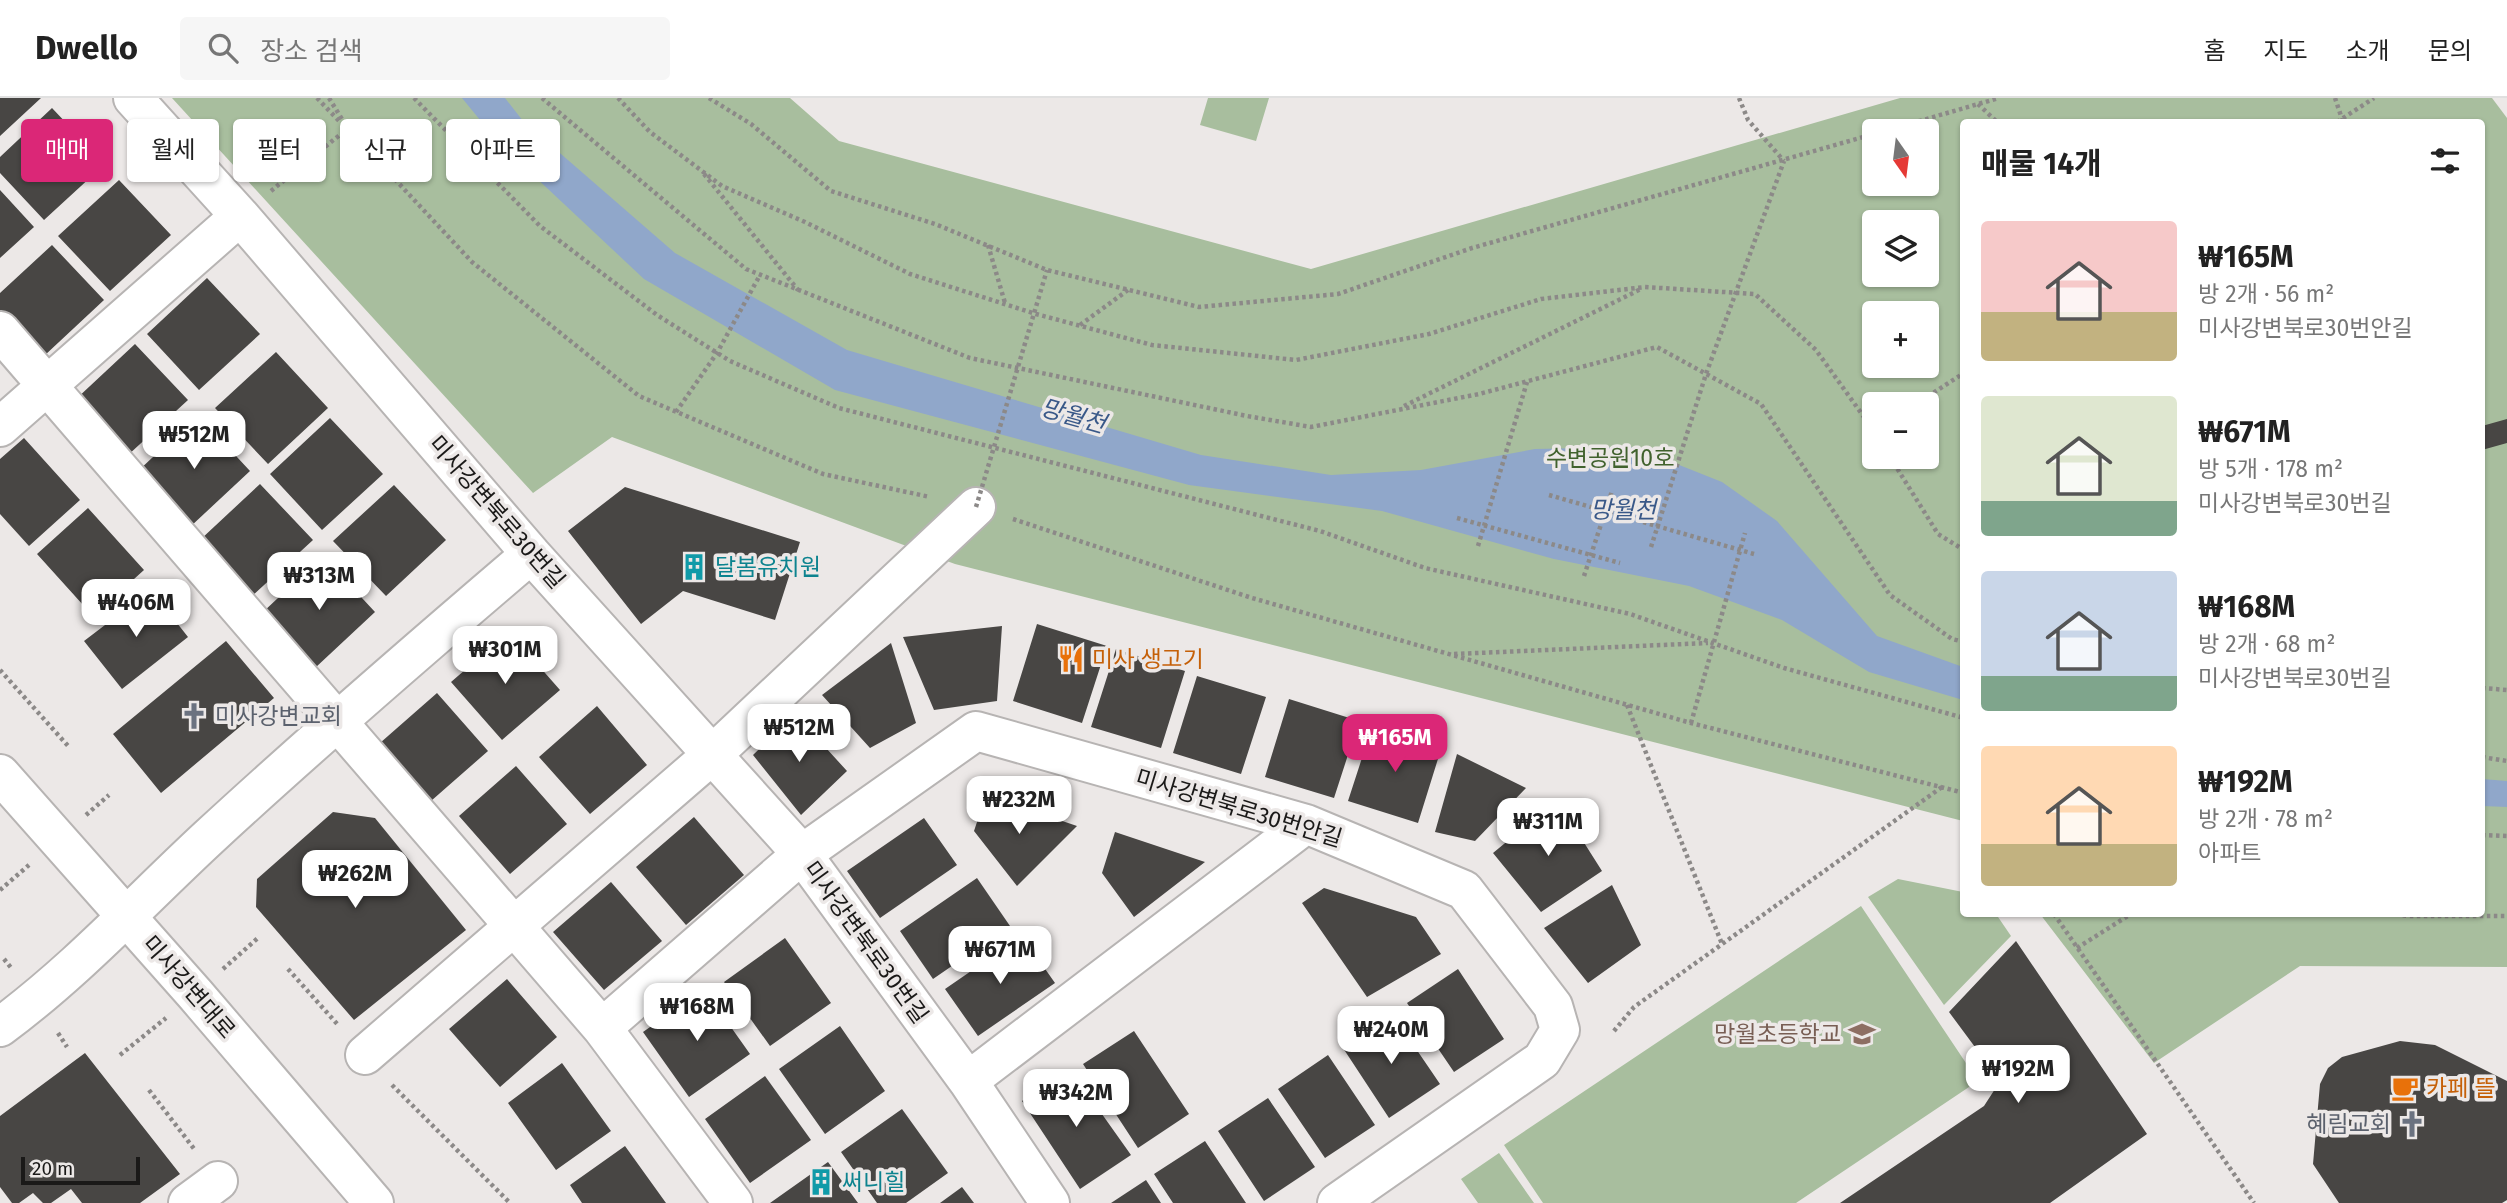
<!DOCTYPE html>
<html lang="ko">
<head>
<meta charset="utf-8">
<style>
  :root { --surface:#fff; --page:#f6f6f6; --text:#222; --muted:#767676; --line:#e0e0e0; --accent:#db2777 }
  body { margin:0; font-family:"Fira Sans","Noto Sans KR",sans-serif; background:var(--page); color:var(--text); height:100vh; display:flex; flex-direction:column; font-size:26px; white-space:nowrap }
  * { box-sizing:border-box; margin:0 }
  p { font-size:23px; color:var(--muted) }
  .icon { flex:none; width:38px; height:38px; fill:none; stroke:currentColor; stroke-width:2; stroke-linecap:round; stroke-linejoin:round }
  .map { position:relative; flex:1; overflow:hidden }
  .side { position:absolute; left:1960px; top:21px; width:525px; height:798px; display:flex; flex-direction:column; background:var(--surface); border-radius:7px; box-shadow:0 2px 5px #0004 }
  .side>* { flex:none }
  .banner { position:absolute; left:21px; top:21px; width:665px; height:63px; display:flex; gap:14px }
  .needle { width:46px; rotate:166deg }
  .fabs { position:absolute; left:1862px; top:21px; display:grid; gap:14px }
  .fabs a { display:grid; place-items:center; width:77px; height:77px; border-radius:7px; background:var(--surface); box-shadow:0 2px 5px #0004; font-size:35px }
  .scale { position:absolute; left:21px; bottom:18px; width:119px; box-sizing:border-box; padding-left:7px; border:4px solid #1a1918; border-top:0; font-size:19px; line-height:24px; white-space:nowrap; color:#1a1918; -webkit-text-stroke:5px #ece8e7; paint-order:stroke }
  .price { position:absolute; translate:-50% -60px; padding:0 16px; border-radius:14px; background:#fff; color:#222; font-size:23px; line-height:46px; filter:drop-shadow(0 2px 4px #0008) }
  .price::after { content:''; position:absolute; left:50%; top:42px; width:21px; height:16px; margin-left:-10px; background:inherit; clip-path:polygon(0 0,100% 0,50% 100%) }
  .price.selected { background:var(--accent); color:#fff }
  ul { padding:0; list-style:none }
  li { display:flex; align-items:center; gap:21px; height:175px; padding:0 21px }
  li span { display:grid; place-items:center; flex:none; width:196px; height:140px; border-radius:7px; color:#555 }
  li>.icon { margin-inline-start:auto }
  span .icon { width:84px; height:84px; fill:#fffc; stroke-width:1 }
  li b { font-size:30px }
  h2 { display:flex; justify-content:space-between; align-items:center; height:84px; padding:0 21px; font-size:30px }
  .chip { padding:0 24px; border-radius:7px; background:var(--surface); box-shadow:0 2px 5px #0004; font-size:24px; line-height:63px }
  .chip.selected { background:var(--accent); color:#fff }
  header { display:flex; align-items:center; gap:42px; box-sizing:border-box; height:98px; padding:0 35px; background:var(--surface); border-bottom:2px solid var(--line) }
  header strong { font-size:33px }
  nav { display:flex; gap:38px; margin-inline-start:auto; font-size:24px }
  .search { width:490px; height:63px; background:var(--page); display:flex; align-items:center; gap:18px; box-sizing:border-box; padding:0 24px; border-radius:7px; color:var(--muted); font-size:26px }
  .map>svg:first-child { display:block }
  .green { fill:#a8be9e; fill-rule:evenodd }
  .water { fill:#90a7ca }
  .building { fill:#484644 }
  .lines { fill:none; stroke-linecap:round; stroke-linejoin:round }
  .minor-casing { stroke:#b7b4b3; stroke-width:42 }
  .major-casing { stroke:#b7b4b3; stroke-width:42 }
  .path { stroke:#8c8988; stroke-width:4.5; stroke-dasharray:3.5 3.5; stroke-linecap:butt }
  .minor { stroke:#fff; stroke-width:38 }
  .major { stroke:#fff; stroke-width:38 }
  .path-bridge { stroke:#8c8988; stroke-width:4.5; stroke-dasharray:3.5 3.5; stroke-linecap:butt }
  .labels { text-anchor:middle; stroke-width:7; stroke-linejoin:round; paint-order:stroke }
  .park-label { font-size:23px; fill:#41622e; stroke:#ece8e7 }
  .street-label { font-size:23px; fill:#1a1918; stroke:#ece8e7 }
  .culture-label { font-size:23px; fill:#0d838f; stroke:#ece8e7; text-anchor:start }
  .food-label { font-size:23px; fill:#c56008; stroke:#ece8e7; text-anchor:start }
  .worship-label { font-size:23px; fill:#5b616d; stroke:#ece8e7; text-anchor:start }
  .education-label { font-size:23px; fill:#785e54; stroke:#ece8e7; text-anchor:end }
  .water-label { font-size:24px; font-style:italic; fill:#395888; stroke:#ece8e7 }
</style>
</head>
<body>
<header>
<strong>Dwello</strong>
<div class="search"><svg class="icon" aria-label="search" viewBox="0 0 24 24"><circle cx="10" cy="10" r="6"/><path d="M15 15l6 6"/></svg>장소 검색</div>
<nav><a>홈</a><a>지도</a><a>소개</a><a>문의</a></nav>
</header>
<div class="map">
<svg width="2507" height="1105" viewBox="0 0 2507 1105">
  <rect width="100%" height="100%" fill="#ece8e7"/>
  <path class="green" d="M172 0H790L839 43 1311 171 1900 0H2492L2507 20V869L2300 868 2154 965 2040 816H2482V24H1964L1963 723 955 466 612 339 533 395ZM1874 33H1927V86H1874ZM1874 124H1927V177H1874ZM1874 215H1927V268H1874ZM1874 306H1927V359H1874Z
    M1208 0H1269L1256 43 1200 27Z
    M1898 781 1963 794 1964 816H1996L2011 838 1944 907 1868 799Z
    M1861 808 1978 983 1796 1105H1543L1504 1047Z
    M1499 1055 1534 1105H1478L1461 1081Z"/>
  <path class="water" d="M462 0H505L523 23 675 155 847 252 1201 357 1331 377 1421 372 1535 351 1634 349 1722 384 1777 423 1877 538 1963 569V602L1869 574 1782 522 1689 488 1554 461 1382 413 1189 387 835 292 644 181 498 44Z
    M2482 681 2507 683V709L2482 708Z"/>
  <path class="building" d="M0 0H41L0 38Z
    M52 10 105 66 44 122 0 75V59Z
    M119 82 171 137 110 193 58 138Z
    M0 92 34 129 0 160Z
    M52 147 104 202 44 258 0 212V195Z
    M207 180 260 236 199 292 147 236Z
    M135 246 188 302 127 358 75 302Z
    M276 254 328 310 268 366 215 310Z
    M198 317 250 373 190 429 138 373Z
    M330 320 383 376 322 432 270 376Z
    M2507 321V345L2482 352V328Z
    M24 340 80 402 29 448 0 416V361Z
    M260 386 313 442 252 498 200 442Z
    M394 387 446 442 386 498 333 443Z
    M625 389 800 444 775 522 683 493 641 526 568 433Z
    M88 410 144 472 93 518 37 456Z
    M323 458 375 514 315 570 263 514Z
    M151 492 188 539 122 591 84 543Z
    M1037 526 1107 548 1082 625 1013 603Z
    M1002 528 997 603 934 612 903 539Z
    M509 534 560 592 502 642 451 584Z
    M226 543 274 600 161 695 113 636Z
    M891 545 916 625 870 650 822 597Z
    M1116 551 1185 573 1161 650 1091 629Z
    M1197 578 1266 599 1241 676 1173 655Z
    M437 595 488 653 431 703 380 645Z
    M1289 601 1359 623 1334 700 1265 679Z
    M597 608 647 667 590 716 539 659Z
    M795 616 847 673 801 717 753 657Z
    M1373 626 1442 648 1418 725 1348 703Z
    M1457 656 1526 690 1475 743 1435 734Z
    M516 668 567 726 510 776 459 718Z
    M986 697 1077 728 1017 788 974 733Z
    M1557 702 1602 773 1541 814 1493 755Z
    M333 714 375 720 466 832 354 922 256 809 257 781Z
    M694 719 744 777 686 827 636 769Z
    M924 720 957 767 880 820 847 773Z
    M1115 734 1205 764 1134 819 1102 775Z
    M977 780 1010 828 933 881 900 833Z
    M611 784 662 843 604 892 553 834Z
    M1612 787 1641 847 1588 885 1544 830Z
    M1324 790 1416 819 1441 856 1367 899 1302 805Z
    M1022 838 1055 885 978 938 945 891Z
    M785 840 831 905 770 948 724 884Z
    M2016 843 2147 1036 2050 1105H1840L1984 1008 1995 991 1992 972 1949 914Z
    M1458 871 1504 941 1454 974 1407 905Z
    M507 881 557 939 500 989 449 931Z
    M704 891 750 956 689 999 643 934Z
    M1393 917 1440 986 1389 1020 1343 950Z
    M840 928 885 993 825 1036 779 971Z
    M1134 933 1189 1016 1138 1050 1083 966Z
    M2400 943 2435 947 2507 983V1102L2502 1105H2339L2313 1066 2320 986 2328 970 2342 959Z
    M85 955 180 1076 140 1105H82L71 1091 51 1105H43L33 1095 19 1105H12L0 1089V1018Z
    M1328 957 1375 1027 1325 1060 1278 991Z
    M562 965 611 1033 556 1072 508 1005Z
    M1070 971 1131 1057 1080 1091 1022 1003Z
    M765 978 811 1042 750 1085 705 1021Z
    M1268 1000 1315 1069 1264 1103 1218 1033Z
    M902 1011 948 1075 906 1105H877L841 1054Z
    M1205 1043 1246 1105H1173L1154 1076Z
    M625 1048 666 1105H582L570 1087Z
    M828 1064 858 1105H770Z
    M1146 1082 1161 1105H1111Z
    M962 1089 974 1105H940Z"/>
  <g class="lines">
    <defs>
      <path id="minor" d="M133 0 240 118 531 456 802 756 968 983 1050 1105
        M0 233 602 930 733 1105
        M0 329 240 118
        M0 929C76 873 139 804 208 740 313 643 422 549 531 456
        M602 930 802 756 976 633 1306 726 1464 792 1553 908 1560 932 1542 962 1337 1105
        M365 957 713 656 976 409
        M968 983 1306 726
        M188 1105 218 1083"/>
      <path id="major" d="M0 676 195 896 374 1105"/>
    </defs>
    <use href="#minor" class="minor-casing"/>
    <use href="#major" class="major-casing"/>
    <path class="path" d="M317 0 341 25
      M329 0 348 31 472 164 639 298 823 376 930 399
      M414 0 540 128 657 217 730 263 839 310 1320 433 1425 470 1630 516 1784 570 1964 620
      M542 0 746 171 970 260 1247 318 1311 329 1479 296 1657 249 1761 306 1890 497 1952 541 1964 544
      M618 0 650 34 722 88 805 124 910 176 1036 216 1152 247 1296 262 1429 236 1541 201 1645 189 1755 196 1816 252 1874 333
      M709 0 751 26 831 93 935 126 1047 172 1199 209 1338 196 1472 150 1874 36
      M1739 0 1748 22 1784 63
      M2335 0 2342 21
      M1978 6 1997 24
      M2337 24 2374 0
      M1885 33 1999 0
      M704 76 798 192
      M271 93 347 31
      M988 147 1005 205
      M1080 227 1128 192
      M1916 306 1964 275
      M1404 308 1641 191
      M676 314 717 255 760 177
      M1890 359 1938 436 1964 452
      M1549 397 1754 456
      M1457 420 1620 465
      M1013 421 1252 500 1691 625 1964 695
      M1478 448 1527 284
      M1651 449 1706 276 1784 63
      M1584 478 1612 393
      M1454 556 1708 545
      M0 572 69 649
      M2482 590 2507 592
      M1627 607 1722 846
      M1691 625 1745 435
      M2482 659 2507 663
      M86 717 109 697
      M2482 737 2507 738
      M0 792 29 767
      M2054 816 2254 1105
      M2396 816 2407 818H2507
      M2077 850 2131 816
      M4 861 12 871
      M223 871 259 839
      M288 871 339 928
      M1614 933 1634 909 1942 689
      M58 935 67 949
      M120 957 166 920
      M392 987 510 1105
      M149 992 195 1052"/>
    <use href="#minor" class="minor"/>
    <use href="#major" class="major"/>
    <path class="path-bridge" d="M976 409 1047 172"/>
  </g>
  <defs>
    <symbol id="building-bare" viewBox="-9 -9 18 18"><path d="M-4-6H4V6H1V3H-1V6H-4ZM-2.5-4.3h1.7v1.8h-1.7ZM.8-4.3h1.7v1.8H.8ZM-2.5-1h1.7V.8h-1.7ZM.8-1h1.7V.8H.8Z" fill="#0f9aa8" stroke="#ece8e7" stroke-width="2.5" paint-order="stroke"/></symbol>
    <symbol id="restaurant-bare" viewBox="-9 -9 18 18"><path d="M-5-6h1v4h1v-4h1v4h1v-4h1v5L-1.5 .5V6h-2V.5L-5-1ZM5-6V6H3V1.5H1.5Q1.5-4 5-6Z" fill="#e8710a" stroke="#ece8e7" stroke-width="2.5" paint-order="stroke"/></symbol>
    <symbol id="church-bare" viewBox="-9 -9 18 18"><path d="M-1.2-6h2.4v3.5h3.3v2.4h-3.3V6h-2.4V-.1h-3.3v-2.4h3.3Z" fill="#6b7280" stroke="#ece8e7" stroke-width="2.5" paint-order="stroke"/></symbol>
    <symbol id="school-bare" viewBox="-9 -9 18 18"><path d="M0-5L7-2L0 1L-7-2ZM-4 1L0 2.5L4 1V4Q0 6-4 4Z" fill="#8d6e63" stroke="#ece8e7" stroke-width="2.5" paint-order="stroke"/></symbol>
    <symbol id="cafe-bare" viewBox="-9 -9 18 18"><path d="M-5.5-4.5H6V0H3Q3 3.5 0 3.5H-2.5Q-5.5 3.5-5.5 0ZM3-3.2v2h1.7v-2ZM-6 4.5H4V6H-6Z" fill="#e8710a" stroke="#ece8e7" stroke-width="2.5" paint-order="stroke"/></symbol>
  </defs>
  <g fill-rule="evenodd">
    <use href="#building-bare" x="675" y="450" width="38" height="38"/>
    <use href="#restaurant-bare" x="1052" y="542" width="38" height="38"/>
    <use href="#church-bare" x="175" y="599" width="38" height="38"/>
    <use href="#school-bare" x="1843" y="917" width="38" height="38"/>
    <use href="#cafe-bare" x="2386" y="971" width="38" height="38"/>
    <use href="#church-bare" x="2393" y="1007" width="38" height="38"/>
    <use href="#building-bare" x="802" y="1065" width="38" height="38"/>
  </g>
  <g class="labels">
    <g class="park-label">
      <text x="1610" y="368">수변공원10호</text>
    </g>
    <g class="street-label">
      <text transform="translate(497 414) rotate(49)" y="8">미사강변북로30번길</text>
      <text transform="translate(1239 710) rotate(17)" y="8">미사강변북로30번안길</text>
      <text transform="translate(866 844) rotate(54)" y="8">미사강변북로30번길</text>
      <text transform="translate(189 889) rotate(49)" y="8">미사강변대로</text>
    </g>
    <g class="culture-label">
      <text x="715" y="477">달봄유치원</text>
      <text x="842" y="1092">써니힐</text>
    </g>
    <g class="food-label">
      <text x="1092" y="569">미사 생고기</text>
      <text x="2426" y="998">카페 뜰</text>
    </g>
    <g class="worship-label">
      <text x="215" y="626">미사강변교회</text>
      <text x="2391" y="1034" text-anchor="end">혜림교회</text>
    </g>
    <g class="education-label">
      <text x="1841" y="944">망월초등학교</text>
    </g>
    <g class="water-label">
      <text transform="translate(1073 318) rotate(16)" y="8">망월천</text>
      <text x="1623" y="420">망월천</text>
    </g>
  </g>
</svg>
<div class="fabs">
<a><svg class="needle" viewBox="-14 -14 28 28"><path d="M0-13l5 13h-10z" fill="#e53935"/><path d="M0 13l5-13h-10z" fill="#767676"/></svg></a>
<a><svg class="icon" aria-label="layers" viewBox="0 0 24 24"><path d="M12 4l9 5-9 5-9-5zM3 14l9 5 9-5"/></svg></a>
<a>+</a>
<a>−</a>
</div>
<div class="scale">20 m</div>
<b class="price" style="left:194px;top:373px">₩512M</b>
<b class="price" style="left:319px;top:514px">₩313M</b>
<b class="price" style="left:136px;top:541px">₩406M</b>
<b class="price" style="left:505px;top:588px">₩301M</b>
<b class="price" style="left:799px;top:666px">₩512M</b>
<b class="price selected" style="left:1395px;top:676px">₩165M</b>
<b class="price" style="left:1019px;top:738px">₩232M</b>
<b class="price" style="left:1548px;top:760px">₩311M</b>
<b class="price" style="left:355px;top:812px">₩262M</b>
<b class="price" style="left:1000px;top:888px">₩671M</b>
<b class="price" style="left:697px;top:945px">₩168M</b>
<b class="price" style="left:1391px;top:968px">₩240M</b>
<b class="price" style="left:2018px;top:1007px">₩192M</b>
<b class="price" style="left:1076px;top:1031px">₩342M</b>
<div class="banner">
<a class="chip selected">매매</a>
<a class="chip">월세</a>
<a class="chip">필터</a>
<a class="chip">신규</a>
<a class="chip">아파트</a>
</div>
<section class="side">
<h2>매물 14개<svg class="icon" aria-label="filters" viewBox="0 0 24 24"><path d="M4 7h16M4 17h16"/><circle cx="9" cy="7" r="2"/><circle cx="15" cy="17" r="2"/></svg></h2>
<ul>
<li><span style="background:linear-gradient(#f6c9c9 65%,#c2b280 0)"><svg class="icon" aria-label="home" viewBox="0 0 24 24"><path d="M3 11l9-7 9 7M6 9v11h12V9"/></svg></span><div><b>₩165M</b><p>방 2개 · 56 m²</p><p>미사강변북로30번안길</p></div></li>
<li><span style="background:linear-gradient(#dfe7d0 75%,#7fa58c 0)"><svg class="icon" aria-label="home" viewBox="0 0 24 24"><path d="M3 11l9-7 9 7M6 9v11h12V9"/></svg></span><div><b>₩671M</b><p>방 5개 · 178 m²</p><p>미사강변북로30번길</p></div></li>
<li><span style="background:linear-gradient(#c9d6e8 75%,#7fa58c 0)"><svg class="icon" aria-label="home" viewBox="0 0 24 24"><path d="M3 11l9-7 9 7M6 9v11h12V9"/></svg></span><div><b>₩168M</b><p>방 2개 · 68 m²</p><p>미사강변북로30번길</p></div></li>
<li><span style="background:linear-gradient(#ffd9b3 70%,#c2b280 0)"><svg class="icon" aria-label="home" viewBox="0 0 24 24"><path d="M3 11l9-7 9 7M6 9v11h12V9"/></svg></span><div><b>₩192M</b><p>방 2개 · 78 m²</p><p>아파트</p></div></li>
</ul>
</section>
</div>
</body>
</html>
